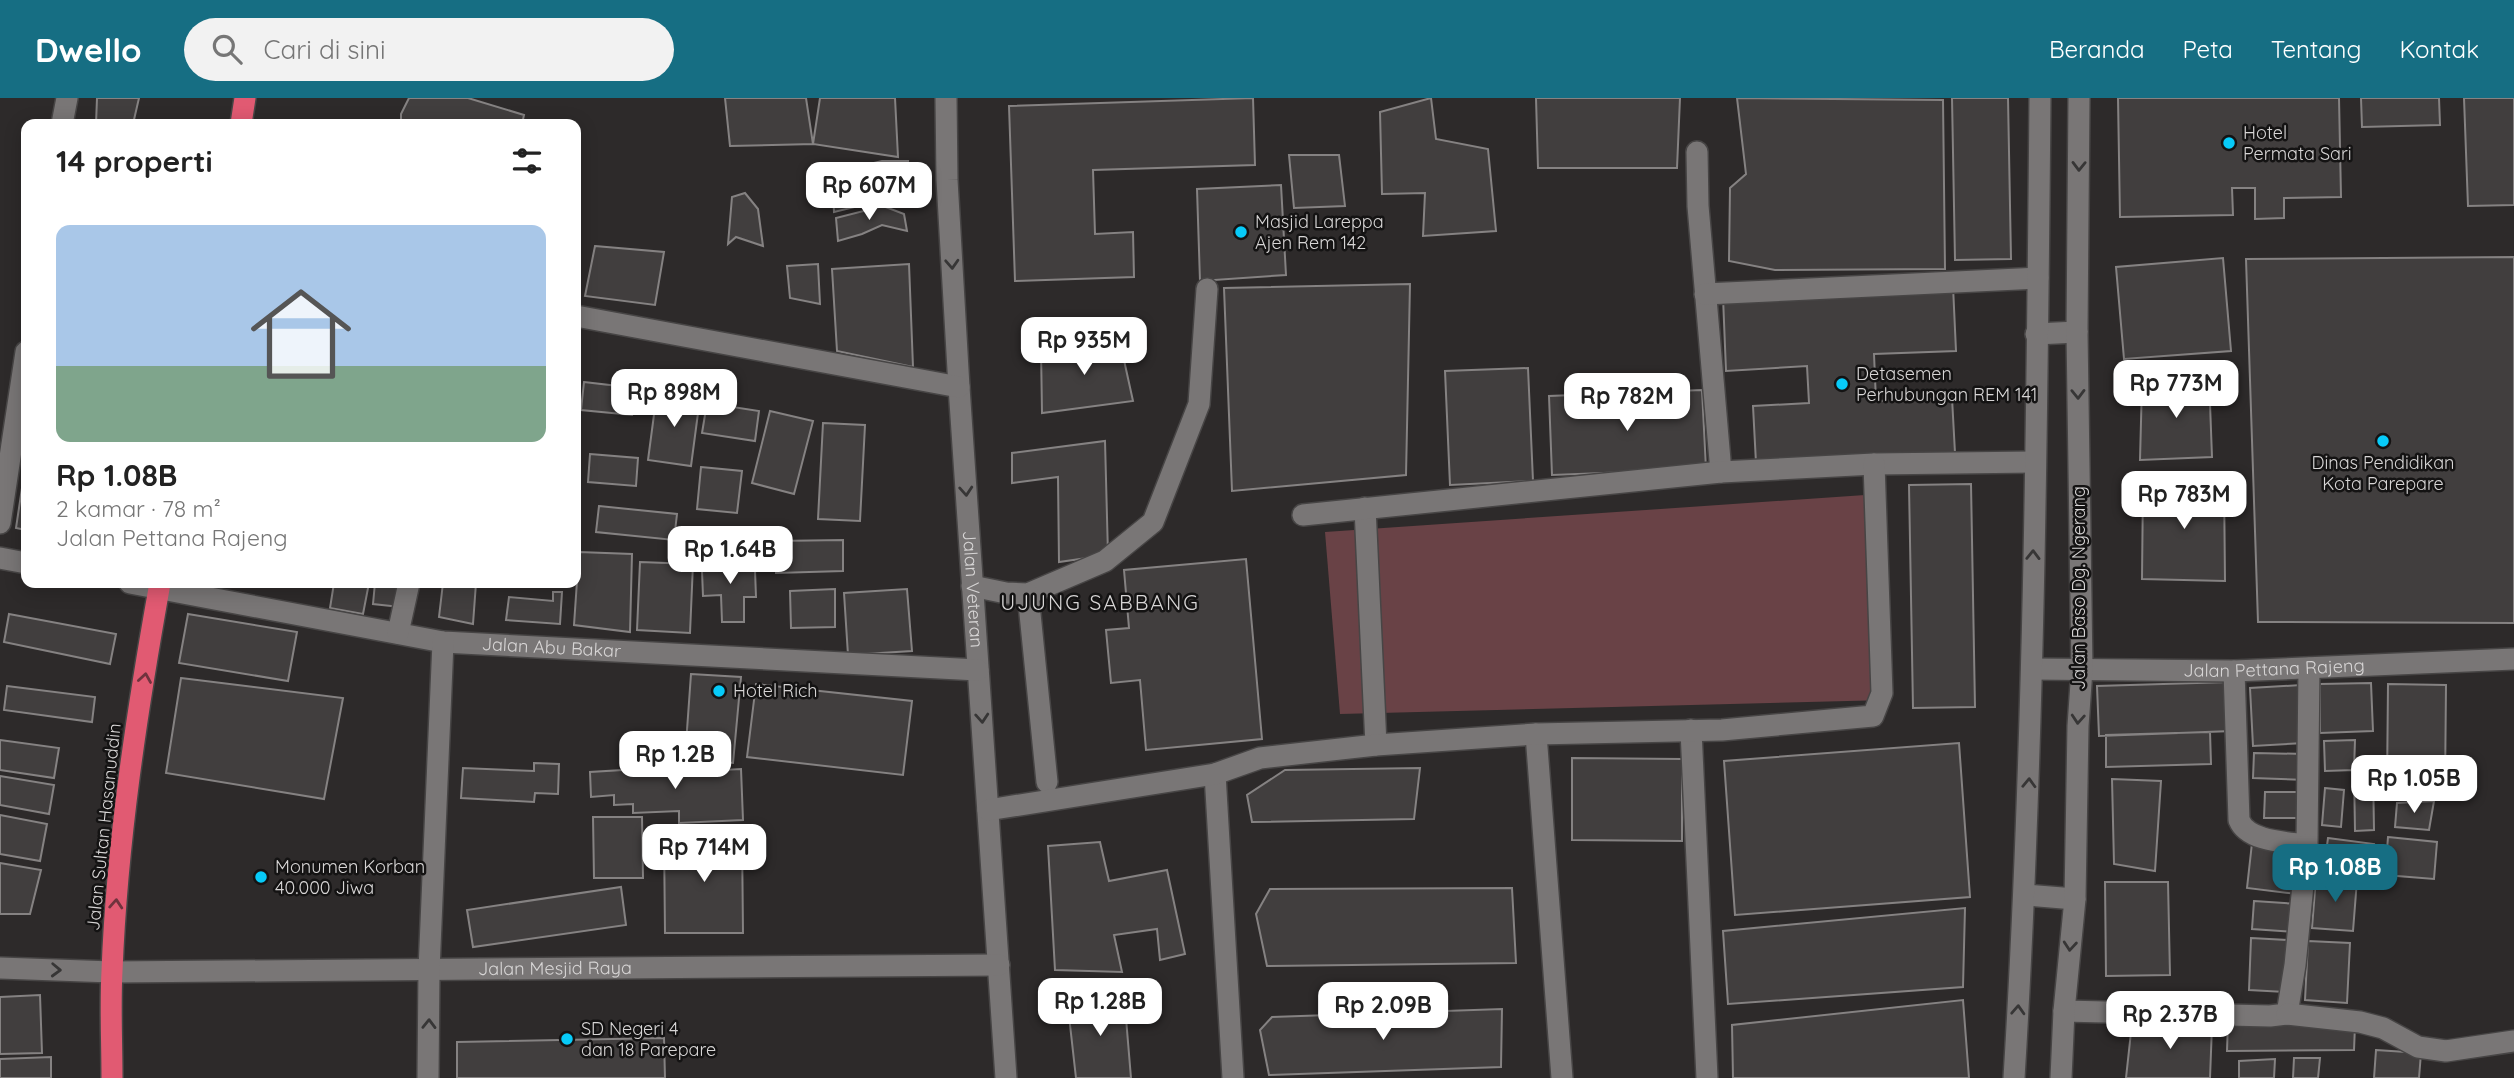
<!DOCTYPE html>
<html lang="id">
<head>
<meta charset="utf-8">
<style>
  :root { --surface:#fff; --page:#f2f2f2; --text:#222; --muted:#767676; --accent:#166e83 }
  body { margin:0; font-family:Quicksand,sans-serif; background:var(--page); color:var(--text); height:100vh; display:flex; flex-direction:column; font-size:26px; white-space:nowrap }
  * { box-sizing:border-box; margin:0 }
  p { font-size:23px; color:var(--muted) }
  .icon { flex:none; width:38px; height:38px; fill:none; stroke:currentColor; stroke-width:2; stroke-linecap:round; stroke-linejoin:round }
  .map { position:relative; flex:1; overflow:hidden }
  .side { position:absolute; left:21px; top:21px; width:560px; height:469px; display:flex; flex-direction:column; background:var(--surface); border-radius:14px; box-shadow:0 4px 18px #0003 }
  .side>* { flex:none }
  .price { position:absolute; translate:-50% -60px; padding:0 16px; border-radius:14px; background:#fff; color:#222; font-size:23px; line-height:46px; filter:drop-shadow(0 2px 4px #0008) }
  .price::after { content:''; position:absolute; left:50%; top:42px; width:21px; height:16px; margin-left:-10px; background:inherit; clip-path:polygon(0 0,100% 0,50% 100%) }
  .price.active { background:var(--accent); color:#fff }
  ul { padding:0; list-style:none }
  li { display:grid; align-content:center; gap:14px; height:371px; padding:0 35px }
  li span { display:grid; place-items:center; height:217px; border-radius:14px; color:#555 }
  li>.icon { margin-inline-start:auto }
  span .icon { width:126px; height:126px; fill:#fffc; stroke-width:1 }
  li b { font-size:30px }
  h2 { display:flex; justify-content:space-between; align-items:center; height:84px; padding:0 35px; font-size:30px }
  header { display:flex; align-items:center; gap:42px; box-sizing:border-box; height:98px; padding:0 35px; background:var(--accent); color:#fff }
  header strong { font-size:33px }
  nav { display:flex; gap:38px; margin-inline-start:auto; font-size:24px }
  .search { width:490px; height:63px; background:var(--page); display:flex; align-items:center; gap:18px; box-sizing:border-box; padding:0 24px; border-radius:38px; color:var(--muted); font-size:26px }
  .map>svg:first-child { display:block }
  .green { fill:#694246 }
  .building { fill:#413e3e; stroke:#858282; stroke-width:2 }
  .lines { fill:none; stroke-linecap:round; stroke-linejoin:round }
  .minor-casing { stroke:#474545; stroke-width:24 }
  .highway-casing { stroke:#474545; stroke-width:24 }
  .minor { stroke:#797676; stroke-width:21 }
  .highway { stroke:#e15a72; stroke-width:21 }
  .oneway { stroke:#373636 }
  .oneway2 { stroke:#70333e }
  .poi-dot { fill:#07cbf9; stroke:#141313; stroke-width:2.5 }
  .labels { text-anchor:middle; stroke-width:5; stroke-linejoin:round; paint-order:stroke }
  .poi-label { font-size:18px; fill:#d7d5d5; stroke:#141313; text-anchor:start }
  .street-label { font-size:18px; fill:#d7d5d5; stroke:#141313 }
  .quarter-label { font-size:21px; letter-spacing:2px; fill:#d7d5d5; stroke:#141313 }
</style>
</head>
<body>
<header>
<strong>Dwello</strong>
<div class="search"><svg class="icon" aria-label="search" viewBox="0 0 24 24"><circle cx="10" cy="10" r="6"/><path d="M15 15l6 6"/></svg>Cari di sini</div>
<nav><a>Beranda</a><a>Peta</a><a>Tentang</a><a>Kontak</a></nav>
</header>
<div class="map">
<svg width="2514" height="980" viewBox="0 0 2514 980">
  <rect width="100%" height="100%" fill="#2d2a2a"/>
  <path class="green" d="M1865 397 1888 602 1340 616 1325 434Z"/>
  <path class="building" d="M97 0H139L133 26H96Z
    M409 0H468L524 17 522 26H401V16Z
    M725 0H806L813 46 730 48Z
    M820 0H895L898 59 813 46Z
    M1253 0 1255 67 1093 72 1095 136 1133 134 1134 179 1015 183 1009 8Z
    M1431 0 1436 41 1488 51 1496 133 1423 138 1425 95 1382 96 1380 14Z
    M1536 0H1680L1677 70H1538Z
    M1737 0 1943 2 1945 171 1775 172 1729 163 1730 90 1746 76Z
    M1952 0H2008L2011 161 1955 162Z
    M2118 0H2339L2341 99 2284 100V120L2255 121V90H2232L2233 117 2120 119Z
    M2361 0H2439L2440 27 2362 29Z
    M2464 0H2514V107L2468 108Z
    M1289 57H1339L1345 108 1294 110Z
    M882 63H908L906 87 878 81 823 97 828 76Z
    M878 81 906 87 903 108 879 103 834 114 833 94Z
    M1281 87 1286 177 1200 183 1197 91Z
    M745 95 758 111 763 148 736 139 728 146 732 99Z
    M576 100H579L576 171Z
    M883 108 904 116 907 133 882 127 862 136 838 143 836 120Z
    M595 148 664 154 655 207 585 198Z
    M2514 159V525L2258 524 2246 161Z
    M2223 160 2231 253 2124 261 2116 169Z
    M818 166 820 206 790 200 787 168Z
    M909 166 913 269 837 253 832 171Z
    M1410 186 1406 377 1232 393 1224 190Z
    M1953 188 1956 253 1874 256 1876 303 1952 300 1955 355 1756 365 1753 308 1809 305 1807 268 1726 273 1723 199Z
    M1120 244 1133 303 1042 315 1041 251Z
    M1528 270 1533 383 1450 387 1445 273Z
    M2209 279 2212 359 2140 362 2142 286Z
    M584 284 635 290 632 317 581 312Z
    M1702 292 1706 371 1552 377 1549 298Z
    M657 294 700 300 691 368 648 362Z
    M707 305 759 313 755 343 702 335Z
    M770 313 813 323 794 396 752 385Z
    M823 325 865 327 860 423 818 421Z
    M1105 343 1108 457 1059 464 1058 379 1012 385V355Z
    M590 356 638 360 636 388 588 384Z
    M701 369 742 373 737 415 697 411Z
    M2224 383 2225 483 2142 481 2143 385Z
    M1971 386 1975 609 1913 610 1909 387Z
    M22 390H26V432L16 430Z
    M599 408 677 416 674 442 596 434Z
    M843 442V473L776 475V443Z
    M736 449 737 472H755L756 499H744V524H722L721 497 703 498 702 473H721L720 450Z
    M579 454 632 456 630 534 574 527Z
    M1246 461 1262 641 1146 652 1140 582 1111 585 1106 532 1129 530 1124 472Z
    M640 464 693 466 690 535 637 532Z
    M334 485H369L363 516 330 510Z
    M375 485H402L400 509 373 506Z
    M443 485H476L473 526 439 519Z
    M835 491V529L791 530 790 493Z
    M907 491 912 553 848 557 844 495Z
    M553 494H562L560 526 506 522 509 499 553 503Z
    M9 516 116 536 110 566 4 544Z
    M188 516 297 534 288 583 179 565Z
    M691 576 741 579 733 665 685 660Z
    M181 580 343 600 324 701 166 675Z
    M2230 584 2232 633 2099 638 2097 588Z
    M2371 585 2373 633 2320 635V586Z
    M756 586 912 603 903 677 747 659Z
    M2388 586 2446 587 2445 691 2387 689Z
    M2301 587 2304 645 2253 648 2250 590Z
    M7 588 95 599 92 624 4 612Z
    M2210 634 2211 666 2106 669V637Z
    M0 642 59 650 54 680 0 672Z
    M2355 642 2354 672 2325 673 2324 643Z
    M1959 645 1970 799 1735 817 1724 663Z
    M2254 655 2306 656V682L2253 680Z
    M685 660 686 674 741 671 743 722 679 725V713L633 715V706L614 707V697L591 699 590 674 656 670V662Z
    M1572 660 1682 661V743L1572 742Z
    M534 665 559 666 558 696 535 695 534 704 461 700 463 670 534 673Z
    M1420 670 1414 721 1252 724 1247 697 1285 672Z
    M2354 672H2373L2374 732 2355 733Z
    M0 678 54 687 49 716 0 707Z
    M2112 681 2161 683 2155 773 2114 766Z
    M2325 690 2344 692 2341 729 2322 727Z
    M2265 694H2301V720H2264Z
    M2434 703 2429 732 2395 729 2397 705Z
    M0 717 47 726 40 763 0 756Z
    M593 719H642L643 780H594Z
    M742 737 743 835H665L664 738Z
    M2388 739 2437 744 2434 781 2385 777Z
    M2328 740 2374 746 2370 775 2324 769Z
    M1100 744 1109 783 1167 772 1185 856 1160 862 1157 831 1114 837 1122 874 1055 872 1048 748Z
    M2252 745 2302 750 2297 796 2247 790Z
    M0 765 41 772 30 816H0Z
    M2316 779 2357 782 2353 833 2312 830Z
    M2105 784H2168L2170 877 2106 878Z
    M621 789 626 827 473 849 467 812Z
    M1512 790 1516 865 1267 868 1256 816 1270 791Z
    M2254 803 2298 806 2296 834 2252 831Z
    M1965 810 1963 889 1728 906 1723 833Z
    M2251 840 2287 842 2285 894 2249 892Z
    M2308 843 2350 845 2347 905 2305 902Z
    M1124 896 1131 980H1076L1068 909 1089 900Z
    M40 897 42 955 0 956V899Z
    M1963 902 1969 980H1733L1732 927Z
    M1502 911 1501 969 1269 977 1260 932 1272 919Z
    M2228 923 2355 927 2354 952 2227 953Z
    M2132 925 2212 928 2210 980H2126Z
    M664 940 665 980H457V944Z
    M2376 952 2421 955 2419 980H2374Z
    M51 959V980H0V961Z
    M2294 960H2320L2318 980H2293Z
    M2275 961 2274 980H2239V963Z"/>
  <g class="lines">
    <defs>
      <g id="minor">
        <path id="s1" d="M946 0 947 82 959 289 1006 980"/>
        <path d="M62 26 67 0"/>
        <path d="M1697 54 1698 108 1721 374"/>
        <path d="M1705 196 2038 180"/>
        <path d="M576 218 959 289"/>
        <path d="M2036 236 2077 234"/>
        <path d="M1365 410 1376 647"/>
        <path d="M1303 417 1721 374 1874 366 2034 364"/>
        <path d="M0 425 26 254"/>
        <path d="M0 460 26 465"/>
        <path id="s2" d="M130 485 443 544 978 572"/>
        <path d="M972 488 1006 495 1028 496 1105 463 1153 424 1199 306 1207 191"/>
        <path d="M1028 496 1047 684"/>
        <path d="M398 535 409 485"/>
        <path id="s3" d="M2032 571 2234 573 2514 561"/>
        <path d="M2234 573 2239 722C2248 744 2287 744 2307 747L2309 570"/>
        <path d="M1691 632 1707 980"/>
        <path d="M1536 636 1562 980"/>
        <path d="M1215 676 1233 980"/>
        <path d="M988 712 1215 676 1260 660 1376 647 1536 636 1722 632 1873 618 1882 595 1874 366"/>
        <path d="M2025 797 2075 801"/>
        <path id="s4" d="M0 870 112 874 999 867"/>
        <path d="M2064 913 2270 918 2287 916 2295 867 2307 747"/>
        <path d="M2287 916 2360 924 2383 930 2418 949 2446 953 2514 943"/>
        <path d="M428 980 429 872 443 544"/>
        <path d="M2014 980C2034 654 2037 327 2040 0"/>
        <path d="M2061 980 2064 913 2075 801 2078 628 2082 571 2077 234 2079 0"/>
      </g>
      <path id="highway" d="M241 26 245 0
        M112 980C112 944 110 908 112 873 117 743 137 613 160 485"/>
    </defs>
    <use href="#minor" class="minor-casing"/>
    <use href="#highway" class="highway-casing"/>
    <use href="#minor" class="minor"/>
    <use href="#highway" class="highway"/>
  </g>
  <defs><path id="oneway-chevron" d="M-2-3.5L2.5 0L-2 3.5" fill="none" stroke-width="1.6" stroke-linecap="round" stroke-linejoin="round" transform="scale(1.75)"/></defs>
  <g class="oneway">
    <use href="#oneway-chevron" transform="translate(2079 68) rotate(91)"/>
    <use href="#oneway-chevron" transform="translate(952 166) rotate(87)"/>
    <use href="#oneway-chevron" transform="translate(2078 296) rotate(89)"/>
    <use href="#oneway-chevron" transform="translate(966 393) rotate(86)"/>
    <use href="#oneway-chevron" transform="translate(2033 457) rotate(-89)"/>
    <use href="#oneway-chevron" transform="translate(982 620) rotate(86)"/>
    <use href="#oneway-chevron" transform="translate(2078 621) rotate(94)"/>
    <use href="#oneway-chevron" transform="translate(2029 685) rotate(-88)"/>
    <use href="#oneway-chevron" transform="translate(2070 848) rotate(95)"/>
    <use href="#oneway-chevron" transform="translate(56 872) rotate(2)"/>
    <use href="#oneway-chevron" transform="translate(2018 912) rotate(-87)"/>
    <use href="#oneway-chevron" transform="translate(429 926) rotate(-89)"/>
  </g>
  <g class="oneway2">
    <use href="#oneway-chevron" transform="translate(145 580) rotate(-81)"/>
    <use href="#oneway-chevron" transform="translate(116 806) rotate(-86)"/>
  </g>
  <g class="poi-dot">
    <circle cx="2229" cy="45" r="7"/>
    <circle cx="1241" cy="134" r="7"/>
    <circle cx="1842" cy="286" r="7"/>
    <circle cx="2383" cy="343" r="7"/>
    <circle cx="719" cy="593" r="7"/>
    <circle cx="261" cy="779" r="7"/>
    <circle cx="567" cy="941" r="7"/>
  </g>
  <g class="labels">
    <g class="poi-label">
      <text x="2243" y="41">Hotel<tspan x="2243" dy="21">Permata Sari</tspan></text>
      <text x="1255" y="130">Masjid Lareppa<tspan x="1255" dy="21">Ajen Rem 142</tspan></text>
      <text x="1856" y="282">Detasemen<tspan x="1856" dy="21">Perhubungan REM 141</tspan></text>
      <text x="2383" y="371" text-anchor="middle">Dinas Pendidikan<tspan x="2383" dy="21">Kota Parepare</tspan></text>
      <text x="733" y="599">Hotel Rich</text>
      <text x="275" y="775">Monumen Korban<tspan x="275" dy="21">40.000 Jiwa</tspan></text>
      <text x="581" y="937">SD Negeri 4<tspan x="581" dy="21">dan 18 Parepare</tspan></text>
    </g>
    <g class="street-label">
      <text dy="6" stroke="none"><textPath href="#s1" startOffset="492">Jalan Veteran</textPath></text>
      <text transform="translate(2079 490) rotate(-90)" y="6">Jalan Baso Dg. Ngerang</text>
      <text dy="6" stroke="none"><textPath href="#s2" startOffset="427">Jalan Abu Bakar</textPath></text>
      <text dy="6" stroke="none"><textPath href="#s3" startOffset="242">Jalan Pettana Rajeng</textPath></text>
      <text transform="translate(104 729) rotate(-84)" y="6">Jalan Sultan Hasanuddin</text>
      <text dy="6" stroke="none"><textPath href="#s4" startOffset="555">Jalan Mesjid Raya</textPath></text>
    </g>
    <g class="quarter-label">
      <text x="1100" y="512">UJUNG SABBANG</text>
    </g>
  </g>
</svg>
<b class="price" style="left:869px;top:124px">Rp 607M</b>
<b class="price" style="left:1084px;top:279px">Rp 935M</b>
<b class="price" style="left:2176px;top:322px">Rp 773M</b>
<b class="price" style="left:674px;top:331px">Rp 898M</b>
<b class="price" style="left:1627px;top:335px">Rp 782M</b>
<b class="price" style="left:2184px;top:433px">Rp 783M</b>
<b class="price" style="left:730px;top:488px">Rp 1.64B</b>
<b class="price" style="left:675px;top:693px">Rp 1.2B</b>
<b class="price" style="left:2414px;top:717px">Rp 1.05B</b>
<b class="price" style="left:704px;top:786px">Rp 714M</b>
<b class="price active" style="left:2335px;top:806px">Rp 1.08B</b>
<b class="price" style="left:1100px;top:940px">Rp 1.28B</b>
<b class="price" style="left:1383px;top:944px">Rp 2.09B</b>
<b class="price" style="left:2170px;top:953px">Rp 2.37B</b>
<section class="side">
<h2>14 properti<svg class="icon" aria-label="filters" viewBox="0 0 24 24"><path d="M4 7h16M4 17h16"/><circle cx="9" cy="7" r="2"/><circle cx="15" cy="17" r="2"/></svg></h2>
<ul>
<li><span style="background:linear-gradient(#a9c7e8 65%,#7fa58c 0)"><svg class="icon" aria-label="home" viewBox="0 0 24 24"><path d="M3 11l9-7 9 7M6 9v11h12V9"/></svg></span><div><b>Rp 1.08B</b><p>2 kamar · 78 m²</p><p>Jalan Pettana Rajeng</p></div></li>
</ul>
</section>
</div>
</body>
</html>
